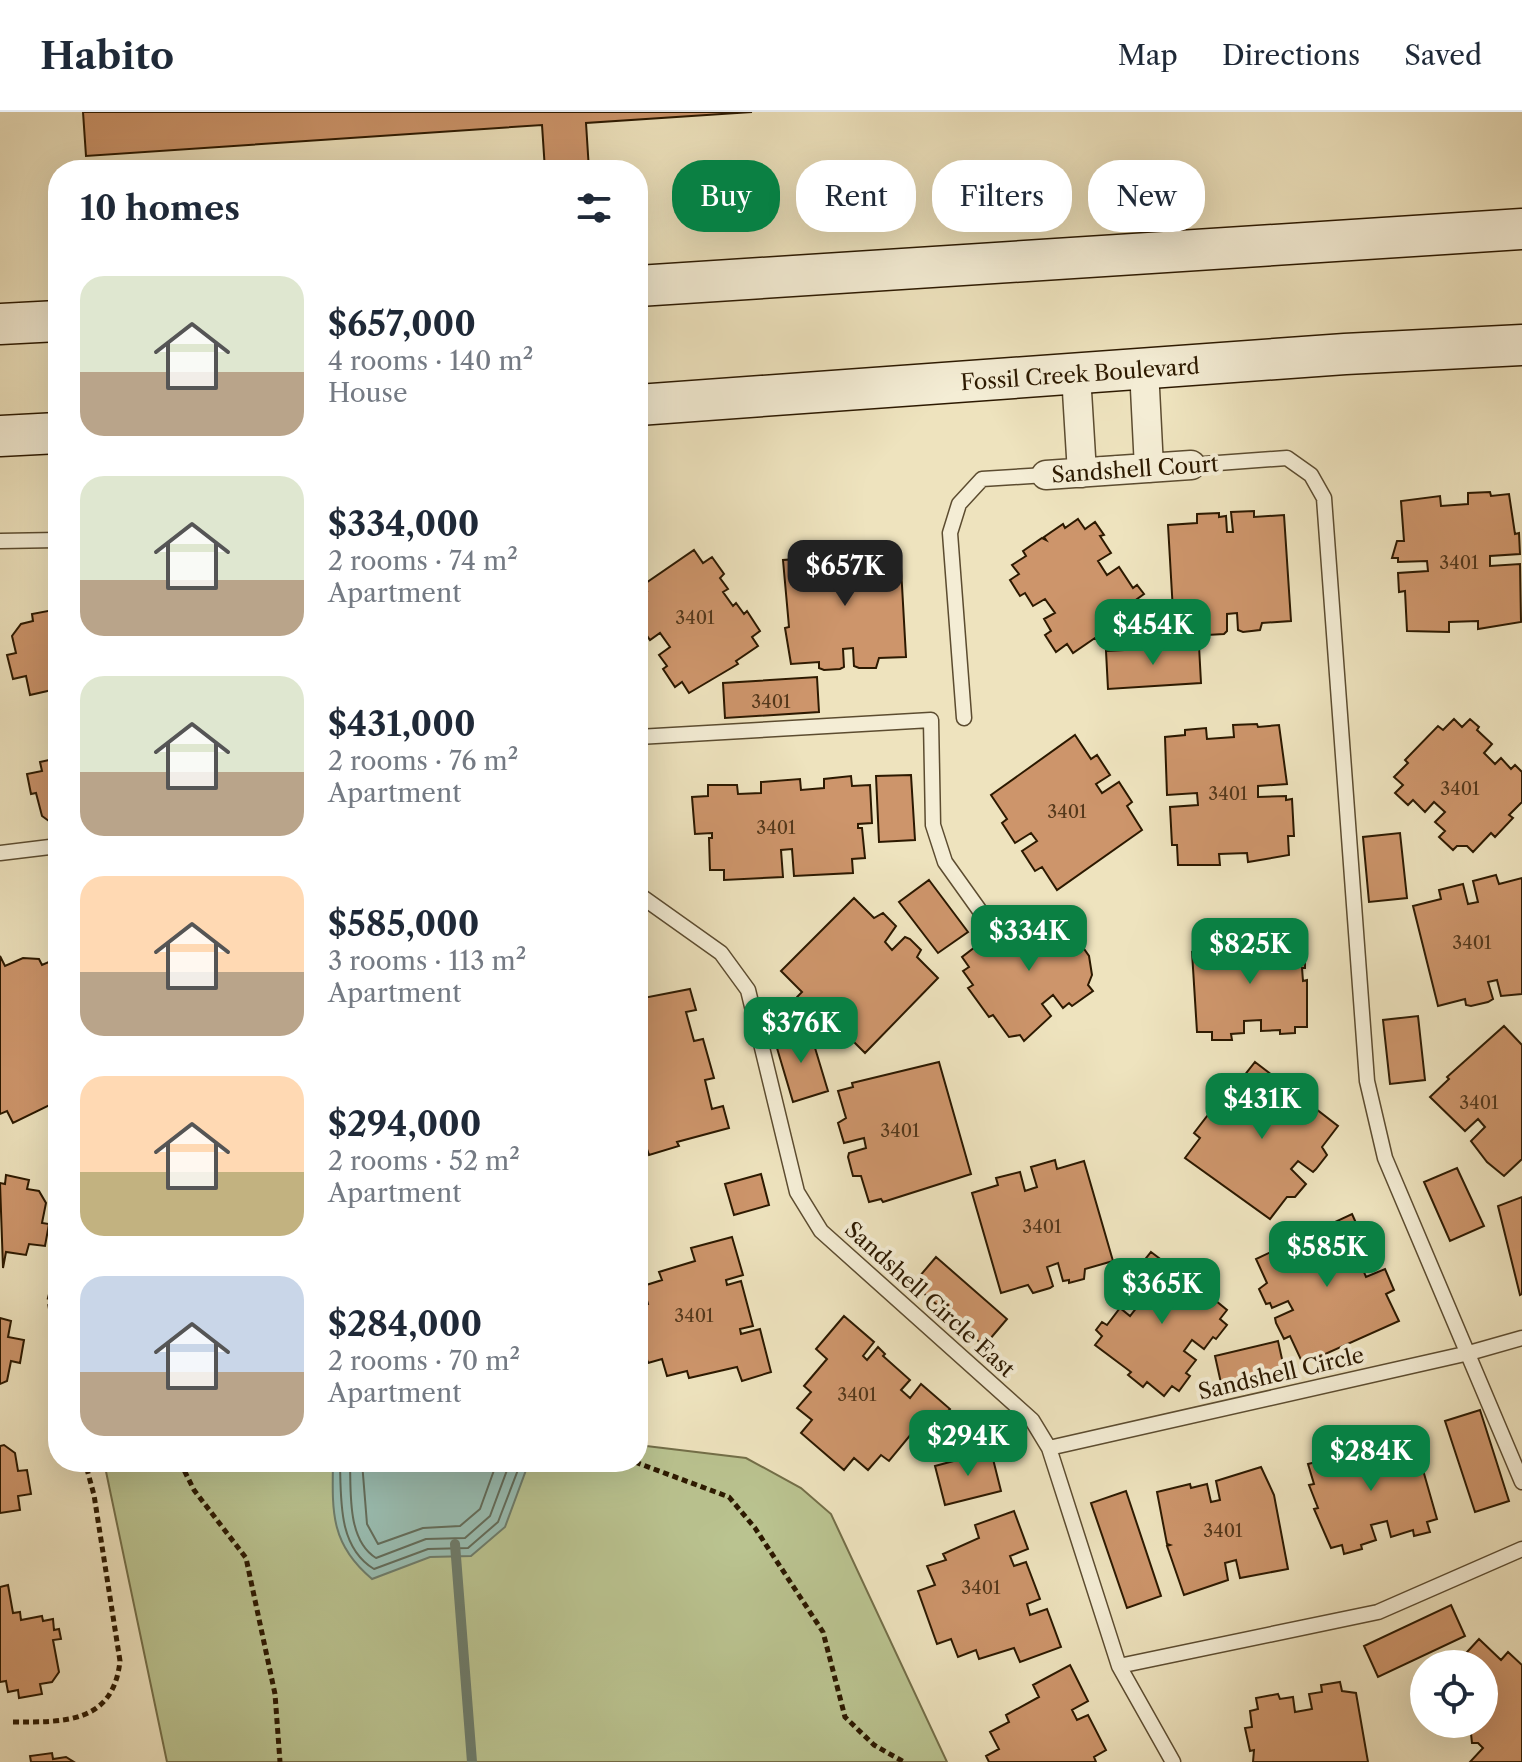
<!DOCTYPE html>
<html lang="en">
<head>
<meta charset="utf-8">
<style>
  :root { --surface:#fff; --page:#f6f6f7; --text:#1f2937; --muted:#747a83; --line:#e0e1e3; --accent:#0b8043 }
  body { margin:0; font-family:"Libre Caslon Text",serif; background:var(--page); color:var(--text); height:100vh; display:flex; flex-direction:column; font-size:30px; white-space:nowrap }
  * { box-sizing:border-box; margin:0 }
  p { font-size:26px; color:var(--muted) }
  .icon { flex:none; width:44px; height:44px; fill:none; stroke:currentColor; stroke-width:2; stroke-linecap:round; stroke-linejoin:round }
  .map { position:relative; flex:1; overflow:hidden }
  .sheet { position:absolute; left:48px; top:48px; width:600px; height:1312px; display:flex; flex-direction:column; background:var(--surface); border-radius:32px; box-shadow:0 8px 32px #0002 }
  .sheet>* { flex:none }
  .banner { position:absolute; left:672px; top:48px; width:730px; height:72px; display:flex; gap:16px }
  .tools { position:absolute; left:1410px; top:1538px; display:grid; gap:16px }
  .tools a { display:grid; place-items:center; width:88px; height:88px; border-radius:50%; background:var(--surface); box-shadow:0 8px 32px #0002; font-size:40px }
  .price { position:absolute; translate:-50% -68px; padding:0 18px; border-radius:16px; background:var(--accent); color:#fff; font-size:26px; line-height:52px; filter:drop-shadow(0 2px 4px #0008) }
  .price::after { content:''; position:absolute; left:50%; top:48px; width:24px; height:18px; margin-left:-12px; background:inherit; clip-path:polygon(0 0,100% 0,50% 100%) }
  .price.on { background:#222; color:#fff }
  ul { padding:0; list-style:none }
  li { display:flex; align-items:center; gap:24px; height:200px; padding:0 32px }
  li span { display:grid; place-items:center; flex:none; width:224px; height:160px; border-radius:24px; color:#555 }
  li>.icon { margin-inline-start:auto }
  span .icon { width:96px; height:96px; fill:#fffc; stroke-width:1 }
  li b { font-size:34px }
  h2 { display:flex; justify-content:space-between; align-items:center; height:96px; padding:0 32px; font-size:34px }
  .pill { padding:0 28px; border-radius:32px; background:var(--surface); box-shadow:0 8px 32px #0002; font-size:28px; line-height:72px }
  .pill.on { background:var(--accent); color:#fff }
  header { display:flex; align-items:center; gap:48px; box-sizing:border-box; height:112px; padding:0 40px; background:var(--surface); border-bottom:2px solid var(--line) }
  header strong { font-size:38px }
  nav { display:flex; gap:44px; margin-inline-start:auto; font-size:28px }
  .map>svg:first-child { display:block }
  .green { fill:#bac390; stroke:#736e48; stroke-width:2 }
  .water { fill:#99beb3; stroke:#6d7c6b; stroke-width:2 }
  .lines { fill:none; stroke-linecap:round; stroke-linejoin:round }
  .shore { stroke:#626c5a; stroke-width:2 }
  .stream { stroke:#6d7c6b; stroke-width:10 }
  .building { fill:#cd956b; stroke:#2c1900; stroke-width:2 }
  .service-casing { stroke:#5c4c30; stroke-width:17 }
  .minor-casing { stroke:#5c4c30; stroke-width:31 }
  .secondary-casing { stroke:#2c1900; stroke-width:43 }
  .path { stroke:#2c1900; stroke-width:5; stroke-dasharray:6 4; stroke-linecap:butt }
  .service { stroke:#f4edd5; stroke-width:14 }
  .minor { stroke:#f4edd5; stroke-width:28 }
  .secondary { stroke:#f4edd5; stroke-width:40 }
  .labels { text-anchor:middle; stroke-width:8; stroke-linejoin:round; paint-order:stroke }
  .number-label { font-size:18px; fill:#54381b }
  .street-label { font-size:22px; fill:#2c1900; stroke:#f4edd5 }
</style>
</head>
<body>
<header>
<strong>Habito</strong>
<nav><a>Map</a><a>Directions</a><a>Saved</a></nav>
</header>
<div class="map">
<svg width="1522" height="1650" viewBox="0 0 1522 1650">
  <rect width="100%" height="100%" fill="#eee3be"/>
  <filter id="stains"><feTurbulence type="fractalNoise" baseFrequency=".0025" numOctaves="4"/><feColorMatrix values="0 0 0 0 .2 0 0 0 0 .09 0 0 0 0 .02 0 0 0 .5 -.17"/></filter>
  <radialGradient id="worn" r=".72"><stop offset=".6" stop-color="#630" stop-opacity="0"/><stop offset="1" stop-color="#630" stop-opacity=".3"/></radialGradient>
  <path class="green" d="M638 1333 746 1346 801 1376 831 1402 947 1650H167L104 1350H638Z"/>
  <path class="water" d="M333 1350H529L505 1415 471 1444 430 1445 372 1467C331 1433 332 1401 333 1350Z"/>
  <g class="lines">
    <path class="shore" d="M340 1350C341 1388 338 1435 374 1457L428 1437 468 1436 498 1410 521 1350
      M350 1350C351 1380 347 1428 376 1446L426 1427 465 1426 490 1404 510 1350
      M362 1350 367 1412 378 1432 423 1416 460 1414 480 1397 497 1350"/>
    <path class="stream" d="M455 1432 472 1650"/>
  </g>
  <path class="building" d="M83 0H752L586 11 589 58H545L542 13 86 44Z
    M1490 380 1491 384 1509 382 1515 422 1519 421 1520 442 1490 444V454L1520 452 1521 510 1478 517V509L1449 510V520L1407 519 1405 479 1399 480 1398 461 1428 459 1427 449 1398 450V446H1392L1397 429H1404L1401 389 1440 384 1441 394 1468 392V381Z
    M1254 399V405L1284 403 1291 509 1262 511 1260 518 1243 520 1238 518 1237 501 1227 502V519L1224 522 1207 523 1203 515 1174 517 1168 413 1197 411V402L1219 401V405L1226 404 1227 420H1233L1231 400Z
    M1078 407 1085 417 1095 410 1104 423 1100 424 1111 441 1098 449 1107 463 1119 455 1133 476 1137 473 1144 482 1133 490 1139 497 1099 530 1095 526 1073 541 1067 532 1056 540 1045 523 1051 519 1044 507 1055 501 1045 487 1033 494 1025 481 1020 484 1010 468 1019 462 1012 453 1026 444 1023 439 1042 426 1046 428 1044 425 1063 412 1065 416Z
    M870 435 871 440 900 438 906 545 879 546 876 556H859L854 554 853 536 843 537 844 555 840 557 824 558 819 556V550L791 552 785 516 789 515 783 448 812 446V439L837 437 839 455H848L847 437Z
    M694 438 703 451 712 445 724 462 720 466 728 477 723 480 733 494 736 491 744 502 747 499 760 519 752 525 758 534 736 549 738 552 689 581 682 570 675 575 663 557 667 554 659 543 670 535 660 521 650 528 638 511V485L647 479 643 473Z
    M53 498 58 507V607L52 578 30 583 26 564 13 567 7 543 16 541 12 524 21 512 33 509 32 502Z
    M1199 534 1201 571 1108 577 1106 539Z
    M817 565 819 600 725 606 723 571Z
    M1454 607 1462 615 1470 607 1479 615 1477 618 1492 632 1484 641 1495 652 1501 646 1511 657 1515 653 1522 660V690L1509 703 1513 706 1495 725 1491 721 1473 740 1467 734H1457L1453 738 1439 725 1445 719 1435 710 1445 700 1434 690 1425 700 1413 688 1408 693 1395 681 1403 673 1394 665 1408 651 1405 648 1438 614 1443 618Z
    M1257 612 1258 615 1279 613 1287 672 1258 674V685L1286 684V688L1292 687 1294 724H1288L1289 743 1248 750 1247 741 1219 742 1220 753H1178L1177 733H1172L1170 695 1198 693 1197 681 1167 683 1165 625 1185 623V618L1206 616 1207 627 1234 625 1233 613Z
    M1075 623 1091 647 1097 643 1110 663 1096 672 1102 681 1119 670 1132 690 1127 694 1142 718 1057 778 1042 755 1035 759 1022 739 1037 729 1031 721 1015 731 1002 711 1007 707 991 683Z
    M58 646V711L53 712 42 704 36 681 31 682 27 662 42 659 40 650Z
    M911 663 915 728 879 730 876 664Z
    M851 664 852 674 870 673 872 711 858 712V716H862L865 746 852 747 853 761 794 764 792 737 781 738 783 765 724 768V758H710L709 726H712V721L695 722 692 685 708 684V673H737L738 682 761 681V670L800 667 801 678 824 676V667Z
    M1400 721 1407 786 1369 790 1363 725Z
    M1496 763 1499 772 1522 766V882L1501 884 1497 868 1488 870 1493 887 1488 890 1471 894 1466 893 1465 887 1438 894 1413 794 1441 787 1439 778 1463 772 1468 792 1478 790 1473 769Z
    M929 768 968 820 938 841 899 790Z
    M854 786 874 806 883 801 896 814 885 830 892 838 905 825 910 827 921 838 917 845 938 866 865 941 845 921 838 926 825 913 823 909 835 897 828 889 816 902 812 898 810 901 798 890 797 885 802 880 781 859Z
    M1031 795 1038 804 1049 796 1061 811 1064 809 1075 829 1077 827 1089 844 1092 863 1088 873 1093 879 1072 894 1069 891 1063 896 1053 883 1042 892 1051 904 1024 929 1020 923 1009 925 993 903 989 905 968 876 973 873 963 859 969 855 962 845 979 832 983 838 995 829 1003 840 1016 831 1008 820 1019 812 1015 807Z
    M1285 818V829H1298L1300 847 1305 846V856H1302L1303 869 1307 868V915H1295V921L1280 922V918L1261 919V908L1244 909V921L1231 922 1232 928H1212V920H1197L1192 840 1203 839 1202 826 1220 825 1221 831 1236 830 1237 842 1253 841 1252 828 1266 827V819Z
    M0 844 5 854 23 846 39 847 42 853 58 846V949L54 951 58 960V971L54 973 58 989 13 1011 7 999 0 1002Z
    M690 877 696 898 686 900 694 929 703 927 714 966 705 968 712 997 723 994 729 1016 677 1030 679 1034 649 1043 645 1031 638 1033V970L643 969 641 959H638V887Z
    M1418 904 1425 968 1390 972 1383 908Z
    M1504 914 1522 933V1047L1504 1064 1487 1050 1471 1029 1485 1015 1478 1007 1465 1019 1430 985 1449 967 1447 965Z
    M809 916 828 979 793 990 774 926Z
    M939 950 971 1062 883 1090 881 1087 869 1090 861 1064H853L848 1045 849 1041 866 1036 864 1026 844 1031 838 1011 846 1006 838 979 853 975 852 971Z
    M1255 950 1338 1014 1322 1035 1327 1043 1316 1057 1313 1060 1298 1049 1291 1057 1306 1072 1295 1085H1287L1270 1107 1185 1046 1200 1026 1194 1021 1211 999 1225 1010 1231 1003 1216 991 1231 970 1236 974Z
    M1055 1048 1057 1057 1084 1049 1113 1149 1085 1157 1084 1167 1069 1171V1168L1063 1169 1058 1151 1047 1155 1053 1174 1050 1176 1033 1181 1028 1173 1001 1181 972 1081 998 1073 996 1066 1020 1060 1025 1079 1037 1075 1031 1055Z
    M1457 1056 1484 1114 1450 1129 1424 1070Z
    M761 1062 769 1093 734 1103 725 1072Z
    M6 1063 29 1068 27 1077 39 1079 46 1091 42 1111 49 1112 45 1134 29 1132 26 1143 6 1140 3 1156 0 1071 5 1072Z
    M1522 1085V1182L1520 1183 1498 1094Z
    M1352 1102 1364 1129 1370 1125 1381 1147 1362 1155 1366 1165 1385 1157 1394 1178 1386 1182 1399 1209 1303 1252 1290 1224 1284 1227 1276 1211 1275 1206 1293 1198 1288 1189 1272 1196 1270 1191 1266 1192 1259 1177 1267 1171 1256 1147Z
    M732 1125 743 1163 726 1168 727 1173 741 1169 753 1214 740 1217 741 1222 760 1217 771 1260 742 1269 737 1255 689 1266 687 1259 667 1264 662 1247 648 1251 638 1215V1195L648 1192 643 1174 662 1168 659 1160 695 1149 691 1136Z
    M1151 1140 1175 1158 1179 1153 1207 1175 1204 1179 1227 1198 1220 1207 1227 1213 1216 1227 1213 1225 1204 1237 1192 1228 1184 1239 1196 1248 1186 1261 1190 1264 1179 1279 1172 1274 1164 1284 1147 1270 1143 1275 1128 1263 1131 1260 1095 1233 1102 1224 1096 1218 1102 1210 1107 1213 1120 1196 1130 1204 1141 1190 1130 1182 1139 1171 1131 1165Z
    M936 1145 1007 1207 984 1234 913 1172Z
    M844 1204 874 1230 863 1244 867 1248 878 1235 885 1242 883 1244 910 1268 901 1278 910 1286 921 1272 950 1297 922 1330 912 1321 889 1349 881 1343 868 1358 854 1346 844 1358 801 1321 812 1308 797 1296 811 1280 804 1274 827 1247 816 1237Z
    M0 1206 11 1209 8 1225 24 1228 20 1251 11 1249 7 1269 0 1272Z
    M1278 1229 1286 1265 1223 1280 1215 1244Z
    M1480 1298 1509 1389 1475 1400 1445 1309Z
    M1400 1320 1402 1327 1413 1323 1437 1407 1427 1410 1430 1420 1414 1424 1413 1418 1391 1425 1387 1409 1371 1413 1376 1428 1361 1433 1362 1437 1344 1442 1342 1433 1331 1436 1314 1397 1318 1396 1309 1373 1314 1372 1308 1352 1320 1349 1317 1339 1338 1334 1340 1341 1353 1337 1357 1353 1373 1349 1369 1333Z
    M4 1333 15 1341 18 1359 27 1358 31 1382 18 1384 20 1398 0 1401V1334Z
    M991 1339 1001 1379 945 1393 935 1354Z
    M1261 1355 1274 1383 1288 1457 1240 1466 1236 1448 1225 1451 1228 1468 1184 1483 1167 1434 1170 1433 1167 1432 1157 1380 1190 1372 1191 1376 1207 1372 1211 1390 1220 1388 1216 1369Z
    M1126 1379 1161 1484 1127 1496 1091 1391Z
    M1014 1399 1028 1437 1010 1444 1014 1454 1026 1450 1040 1487 1027 1492 1030 1503 1047 1497 1061 1535 1020 1550 1014 1536 979 1547 976 1538 958 1545 951 1527 937 1532 918 1479 935 1473 927 1454 946 1448 943 1442 979 1426 975 1413Z
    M8 1473 13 1501 20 1500 21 1508 42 1504 43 1509 53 1507 54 1518 59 1517 61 1527 53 1528 59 1560 52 1570 40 1572 42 1582 19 1586 18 1578 8 1580 6 1569 0 1570V1475Z
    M1451 1493 1465 1524 1378 1565 1364 1534Z
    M1479 1527 1501 1548 1508 1540 1522 1553V1650H1470L1483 1636 1478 1631H1472L1470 1612H1484V1552H1456Z
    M1070 1553 1088 1589 1072 1598 1077 1608 1088 1603 1106 1638 1094 1645 1096 1650H989L986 1644 999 1637 990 1620 1009 1610 1006 1603 1039 1585 1033 1573Z
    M1340 1570 1342 1579 1356 1581 1368 1650H1253L1254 1638 1250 1639 1245 1616 1252 1615 1250 1599 1258 1597 1256 1586 1278 1582 1280 1587 1293 1585 1295 1600 1312 1597 1309 1582 1322 1580 1321 1573Z
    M52 1641 53 1647 66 1645 74 1650H31L30 1644Z"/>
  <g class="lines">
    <defs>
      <path id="service" d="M1191 353 1287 346 1311 363 1324 386 1367 969 1385 1046 1522 1370
        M0 429 58 428
        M964 606 950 421 959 392 982 367 1046 363
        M638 625 931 608 933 713 945 750 985 806
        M0 741 58 734
        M638 782 721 841 748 878 797 1080 821 1119 1032 1308 1049 1336 1119 1554 1173 1650
        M1049 1336 1469 1241 1522 1226
        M1119 1554 1378 1500 1522 1437"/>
      <path id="minor" d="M1144 257 1149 356
        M1076 263 1082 361
        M1046 363 1191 353"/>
      <path id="secondary" d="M638 174 1522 117
        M0 212 58 209
        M638 293 1345 242 1522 233
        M0 324 58 321"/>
    </defs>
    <use href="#service" class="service-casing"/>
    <use href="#minor" class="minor-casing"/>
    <use href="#secondary" class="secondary-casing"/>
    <path class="path" d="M58 1153 49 1188 58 1241
      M180 1350 194 1378 246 1446 275 1582 280 1650
      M635 1350 729 1385 755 1416 823 1520 845 1605 874 1633 904 1650
      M13 1610C64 1610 113 1612 120 1549L94 1383 85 1350"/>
    <use href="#service" class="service"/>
    <use href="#minor" class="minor"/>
    <use href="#secondary" class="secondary"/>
  </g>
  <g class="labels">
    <g class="number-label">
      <text x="1459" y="457">3401</text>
      <text x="695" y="512">3401</text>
      <text x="771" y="596">3401</text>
      <text x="1460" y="683">3401</text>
      <text x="1228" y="688">3401</text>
      <text x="1067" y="706">3401</text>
      <text x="776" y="722">3401</text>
      <text x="1472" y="837">3401</text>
      <text x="1479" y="997">3401</text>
      <text x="900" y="1025">3401</text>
      <text x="1042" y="1121">3401</text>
      <text x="694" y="1210">3401</text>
      <text x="857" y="1289">3401</text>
      <text x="1223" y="1425">3401</text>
      <text x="981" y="1482">3401</text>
    </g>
    <g class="street-label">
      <text transform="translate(1080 262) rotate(-4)" y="8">Fossil Creek Boulevard</text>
      <text transform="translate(1135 357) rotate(-4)" y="8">Sandshell Court</text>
      <text transform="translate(930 1187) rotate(42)" y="8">Sandshell Circle East</text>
      <text transform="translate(1281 1261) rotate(-13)" y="8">Sandshell Circle</text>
    </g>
  </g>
  <rect width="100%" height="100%" filter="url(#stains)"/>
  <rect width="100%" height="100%" fill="url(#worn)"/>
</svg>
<div class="tools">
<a><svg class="icon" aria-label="locate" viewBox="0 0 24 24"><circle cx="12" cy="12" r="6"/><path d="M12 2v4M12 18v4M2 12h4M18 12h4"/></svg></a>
</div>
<b class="price on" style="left:845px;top:496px">$657K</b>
<b class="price" style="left:1153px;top:555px">$454K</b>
<b class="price" style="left:1029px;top:861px">$334K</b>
<b class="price" style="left:1250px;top:874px">$825K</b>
<b class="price" style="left:801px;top:953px">$376K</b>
<b class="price" style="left:1262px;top:1029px">$431K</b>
<b class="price" style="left:1327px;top:1177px">$585K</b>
<b class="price" style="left:1162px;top:1214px">$365K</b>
<b class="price" style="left:968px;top:1366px">$294K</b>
<b class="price" style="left:1371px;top:1381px">$284K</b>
<div class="banner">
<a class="pill on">Buy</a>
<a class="pill">Rent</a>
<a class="pill">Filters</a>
<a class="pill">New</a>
</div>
<section class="sheet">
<h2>10 homes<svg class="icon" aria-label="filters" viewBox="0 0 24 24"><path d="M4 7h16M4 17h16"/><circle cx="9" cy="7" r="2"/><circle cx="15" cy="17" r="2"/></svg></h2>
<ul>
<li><span style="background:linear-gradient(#dfe7d0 60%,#b9a48a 0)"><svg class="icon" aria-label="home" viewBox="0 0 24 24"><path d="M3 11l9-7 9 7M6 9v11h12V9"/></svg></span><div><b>$657,000</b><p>4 rooms · 140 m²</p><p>House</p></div></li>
<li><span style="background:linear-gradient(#dfe7d0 65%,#b9a48a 0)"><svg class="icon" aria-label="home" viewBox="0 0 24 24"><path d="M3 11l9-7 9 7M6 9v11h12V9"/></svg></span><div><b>$334,000</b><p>2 rooms · 74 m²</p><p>Apartment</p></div></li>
<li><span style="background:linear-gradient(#dfe7d0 60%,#b9a48a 0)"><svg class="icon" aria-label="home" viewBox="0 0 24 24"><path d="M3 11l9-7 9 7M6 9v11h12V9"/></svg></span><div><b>$431,000</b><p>2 rooms · 76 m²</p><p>Apartment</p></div></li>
<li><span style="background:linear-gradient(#ffd9b3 60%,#b9a48a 0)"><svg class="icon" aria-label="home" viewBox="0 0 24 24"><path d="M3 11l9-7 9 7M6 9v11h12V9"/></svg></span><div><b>$585,000</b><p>3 rooms · 113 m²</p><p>Apartment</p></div></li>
<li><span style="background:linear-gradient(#ffd9b3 60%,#c2b280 0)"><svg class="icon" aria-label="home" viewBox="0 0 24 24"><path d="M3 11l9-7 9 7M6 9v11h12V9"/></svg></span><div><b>$294,000</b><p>2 rooms · 52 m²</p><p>Apartment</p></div></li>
<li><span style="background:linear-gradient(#c9d6e8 60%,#b9a48a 0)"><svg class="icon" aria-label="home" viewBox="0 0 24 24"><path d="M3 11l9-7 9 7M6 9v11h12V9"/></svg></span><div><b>$284,000</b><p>2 rooms · 70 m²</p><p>Apartment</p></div></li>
</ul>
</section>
</div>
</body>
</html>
